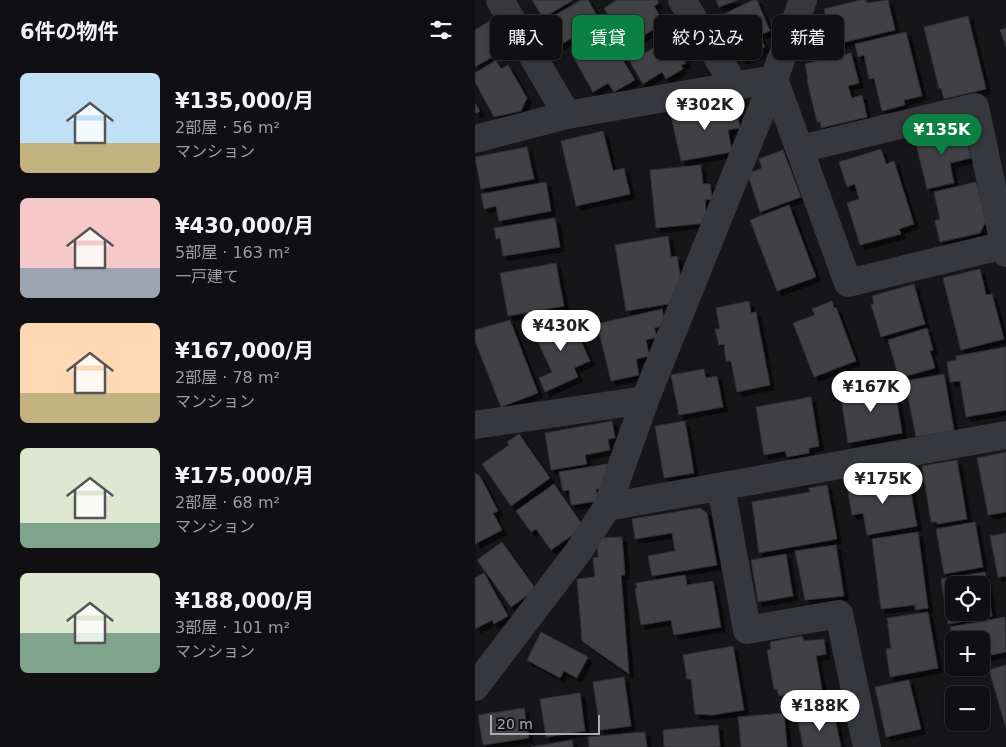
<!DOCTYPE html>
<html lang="ja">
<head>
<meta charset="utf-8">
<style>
  :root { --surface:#101012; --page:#19191b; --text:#f1f3f6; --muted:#9c9d9f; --line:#303032; --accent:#0b8043 }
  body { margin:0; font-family:"DejaVu Sans","Noto Sans JP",sans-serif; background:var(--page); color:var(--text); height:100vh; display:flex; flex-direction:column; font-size:19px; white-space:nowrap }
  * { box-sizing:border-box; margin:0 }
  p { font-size:16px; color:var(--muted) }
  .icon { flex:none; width:28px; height:28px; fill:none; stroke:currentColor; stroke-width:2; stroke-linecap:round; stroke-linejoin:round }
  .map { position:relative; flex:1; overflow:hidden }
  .panel { display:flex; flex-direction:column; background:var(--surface); width:475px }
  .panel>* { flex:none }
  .guide { position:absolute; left:15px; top:15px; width:440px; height:45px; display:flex; gap:10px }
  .tools { position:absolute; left:470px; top:576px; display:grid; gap:10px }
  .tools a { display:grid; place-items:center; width:45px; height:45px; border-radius:8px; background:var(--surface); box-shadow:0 1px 4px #0004,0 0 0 1px var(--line); font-size:25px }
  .scale { position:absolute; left:15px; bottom:12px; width:110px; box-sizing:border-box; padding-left:5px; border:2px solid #a8adb8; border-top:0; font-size:14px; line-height:18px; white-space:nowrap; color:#a8adb8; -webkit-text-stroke:4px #111113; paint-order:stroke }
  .price { position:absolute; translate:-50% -42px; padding:0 11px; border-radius:18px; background:#fff; color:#222; font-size:16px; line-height:32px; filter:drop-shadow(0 1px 2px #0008) }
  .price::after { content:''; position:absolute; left:50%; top:30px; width:15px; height:11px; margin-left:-8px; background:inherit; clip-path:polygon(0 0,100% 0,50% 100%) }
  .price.current { background:var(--accent); color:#fff }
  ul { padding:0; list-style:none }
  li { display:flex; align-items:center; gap:15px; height:125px; padding:0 20px }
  li span { display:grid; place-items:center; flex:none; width:140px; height:100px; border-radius:8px; color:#555 }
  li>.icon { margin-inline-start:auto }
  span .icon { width:60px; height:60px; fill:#fffc; stroke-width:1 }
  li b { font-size:21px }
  h2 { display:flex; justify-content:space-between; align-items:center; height:60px; padding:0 20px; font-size:21px }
  .chip { padding:0 18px; border-radius:8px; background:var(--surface); box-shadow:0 1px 4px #0004,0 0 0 1px var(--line); font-size:18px; line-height:45px }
  .chip.current { background:var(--accent); color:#fff }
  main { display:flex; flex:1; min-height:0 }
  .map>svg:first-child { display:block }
  .building { fill:#404145; stroke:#303034; fill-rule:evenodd; filter:url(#shadow) }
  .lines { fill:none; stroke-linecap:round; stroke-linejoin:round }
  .street { stroke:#37383d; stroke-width:28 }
</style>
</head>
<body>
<main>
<section class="panel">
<h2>6件の物件<svg class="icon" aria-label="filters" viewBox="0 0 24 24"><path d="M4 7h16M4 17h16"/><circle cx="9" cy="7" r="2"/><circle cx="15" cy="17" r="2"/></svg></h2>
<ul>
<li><span style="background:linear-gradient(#bfe0f5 70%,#c2b280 0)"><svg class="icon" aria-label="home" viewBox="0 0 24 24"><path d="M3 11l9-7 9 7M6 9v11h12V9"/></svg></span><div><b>¥135,000/月</b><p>2部屋 · 56 m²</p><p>マンション</p></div></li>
<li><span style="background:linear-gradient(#f6c9c9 70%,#9aa5b1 0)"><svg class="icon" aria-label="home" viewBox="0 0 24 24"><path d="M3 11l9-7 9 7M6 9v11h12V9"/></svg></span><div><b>¥430,000/月</b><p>5部屋 · 163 m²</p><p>一戸建て</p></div></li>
<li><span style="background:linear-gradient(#ffd9b3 70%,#c2b280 0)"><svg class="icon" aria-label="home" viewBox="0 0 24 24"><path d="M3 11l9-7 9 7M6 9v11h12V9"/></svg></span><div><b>¥167,000/月</b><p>2部屋 · 78 m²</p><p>マンション</p></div></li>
<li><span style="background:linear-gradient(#dfe7d0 75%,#7fa58c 0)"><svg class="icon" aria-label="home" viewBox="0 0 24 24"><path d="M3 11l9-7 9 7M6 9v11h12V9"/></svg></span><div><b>¥175,000/月</b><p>2部屋 · 68 m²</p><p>マンション</p></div></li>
<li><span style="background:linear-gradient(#dfe7d0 60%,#7fa58c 0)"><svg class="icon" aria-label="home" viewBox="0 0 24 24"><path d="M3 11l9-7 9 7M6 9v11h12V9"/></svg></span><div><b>¥188,000/月</b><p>3部屋 · 101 m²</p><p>マンション</p></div></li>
</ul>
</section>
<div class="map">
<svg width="531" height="747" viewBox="0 0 531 747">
  <defs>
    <filter id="shadow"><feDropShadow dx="4.5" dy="4.5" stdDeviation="0" flood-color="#0009"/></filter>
  </defs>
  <rect width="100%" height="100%" fill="#161618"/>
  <path class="building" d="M57 0H98L68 18Z
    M106 0H113L133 34 117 43 110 30 77 50 72 40 68 42 60 27Z
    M142 0H182L184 3 179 6 189 23 156 43 152 37 148 40 129 8Z
    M241 0H263L244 7Z
    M278 0H282L295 31 284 35 290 47 285 49 286 52 267 60 254 30 250 32 243 17Z
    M385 0H391L392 3 413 0 420 30 358 45 349 9Z
    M493 16 511 89 469 99 466 88 464 89 449 27Z
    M16 20 20 29 23 28 34 47 0 67V30Z
    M531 28V47L525 30Z
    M431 32 447 96 429 100 430 105 407 111 399 78 394 79 389 55 383 57 380 44Z
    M204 33 216 53 208 58 211 63 206 65 208 69 191 79 187 72 168 84 155 62Z
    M135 39 160 80 139 92 133 83 118 92 100 60Z
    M376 53 384 83 373 86 377 98 387 95 392 117 346 128 345 122H342L332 80 333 79 330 64Z
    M21 60 26 69 33 65 52 98 46 111 19 117 0 82V73Z
    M260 102 265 128 253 130 257 152 206 161 196 116Z
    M0 103 5 111 0 114Z
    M489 128 496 158 475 163 479 183 452 189 440 140Z
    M128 131 138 171 149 168 155 194 101 206 86 141Z
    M52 147 59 179 6 189 0 157Z
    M406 149 411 164 419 161 439 224 424 229 426 234 385 245 372 203 384 199 380 184 372 187 364 162Z
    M308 150 326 197 285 212 274 178 277 172 287 168 284 159Z
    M226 165 228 184H235L237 199 230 200 232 223 181 228 175 170Z
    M71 182 76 211 24 221 21 206 9 209 6 194Z
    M501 182 511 221 505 233 465 242 460 221 465 219 459 192Z
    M314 205 341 277 302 291 275 220Z
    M80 218 85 247 28 256 25 238 21 239 19 228Z
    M193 236 196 257 202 256 207 287 203 293 197 294 199 303 151 311 140 245Z
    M81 263 89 306 33 316 25 273Z
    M505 269 511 295 517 294 529 339 486 350 468 278Z
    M439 284 450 324 406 337 396 304H399L397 296Z
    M274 301 276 313 281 312 295 385 262 392 256 361H251L249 344 244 345 240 329H245L241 308Z
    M357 301 359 308 361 307 381 361 339 377 318 323 340 315 337 309Z
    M187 309 190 325 179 328 182 337 171 340 174 356 161 359 164 375 136 381 122 324Z
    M94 314 115 361 99 368 103 377 70 392 64 378 77 372 58 331Z
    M35 320 63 393 26 407 0 341V330Z
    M452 328 458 350 455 351 460 368 424 378 413 340Z
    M531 347V410L491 417 485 381 475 382 472 362 481 360V356Z
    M229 369 231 378 242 376 248 407 204 415 196 375Z
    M469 374 479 430 441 437 430 381Z
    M419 383 427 433 373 443 365 392Z
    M336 397 344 446 334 448V453L312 457 310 451 289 455 281 407Z
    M137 421 140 438 133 439 135 450 110 455 112 464 76 470 70 433Z
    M210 421 219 473 189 478 180 426Z
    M44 434 75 478 36 506 7 464 34 445 32 442Z
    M531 452V512L513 515 502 458Z
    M482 460 492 519 462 524V522H456L447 466Z
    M132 464 134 476 131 487 121 489 123 501 96 505 94 490 88 491 84 472Z
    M0 473 5 476 23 511 18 513 27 530 0 544Z
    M425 477 427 488 435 487 442 526 392 535 388 513 377 515 372 486Z
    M79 484 109 527 76 550 61 529 56 532 41 511Z
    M352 485 362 539 284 553 277 502 335 492 334 488Z
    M225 508 232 513 242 565 177 576 173 556 200 551 197 533 160 539 157 519Z
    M500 522 508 567 469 574 461 529Z
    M443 532 453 608 440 610V605L406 609 397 539Z
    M531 533V576L523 577 515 536Z
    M147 537 150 575H146L154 674 107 641 102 579 120 577 118 558 123 557 122 538Z
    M27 542 61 589 36 607 2 560Z
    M361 545 369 596 330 600 320 551Z
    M311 554 318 596 283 602 276 560Z
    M510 572 517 616 473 624 466 579ZM479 585H506V612H479Z
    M9 573 33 616 19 624 17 620 0 629V578Z
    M210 575 212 585 238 581 246 627 199 635 196 620 166 625 160 589 162 588 161 583Z
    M453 612 463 668 415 677 411 649 416 648 412 618Z
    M530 617 531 652 506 657V640H479V649L475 627Z
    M66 632 113 657 102 678 89 671 85 678 52 660Z
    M327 636 329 641 349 639 351 654 341 656 347 689 325 695V692L304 696 302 689H299L292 650H296L295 642Z
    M258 646 269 710 237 715 220 714 216 679H212L208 655Z
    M531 665V728L514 670Z
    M149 677 156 726 125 730 118 682Z
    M434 680 446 729 411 737 400 687Z
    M105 693 110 731 71 737 65 699Z
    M49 708 54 738 8 745 3 715Z
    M309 713 312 747H266L263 717Z
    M359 713 366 747H328L323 721Z
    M243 725 245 747H189L188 730Z
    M170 732 172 747H114L113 737Z
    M97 740 98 747H56Z"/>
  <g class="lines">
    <path class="street" d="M25 0 92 115
      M207 0 260 86
      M299 79 373 283 529 245
      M0 139 92 115 299 79
      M325 149 500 107 531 253
      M0 425 170 400
      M246 487 272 630 364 614 392 747
      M132 507 531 435
      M0 687 103 552 132 507 170 400 299 79 328 0"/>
  </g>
</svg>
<div class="tools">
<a><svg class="icon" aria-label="locate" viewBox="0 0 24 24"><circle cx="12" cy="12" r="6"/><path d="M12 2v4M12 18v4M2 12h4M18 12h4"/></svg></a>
<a>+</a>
<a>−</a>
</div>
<div class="scale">20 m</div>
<b class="price" style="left:230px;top:131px">¥302K</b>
<b class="price current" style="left:467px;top:156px">¥135K</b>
<b class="price" style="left:86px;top:352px">¥430K</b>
<b class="price" style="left:396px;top:413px">¥167K</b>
<b class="price" style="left:408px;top:505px">¥175K</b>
<b class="price" style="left:345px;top:732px">¥188K</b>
<div class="guide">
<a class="chip">購入</a>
<a class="chip current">賃貸</a>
<a class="chip">絞り込み</a>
<a class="chip">新着</a>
</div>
</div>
</main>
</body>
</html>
